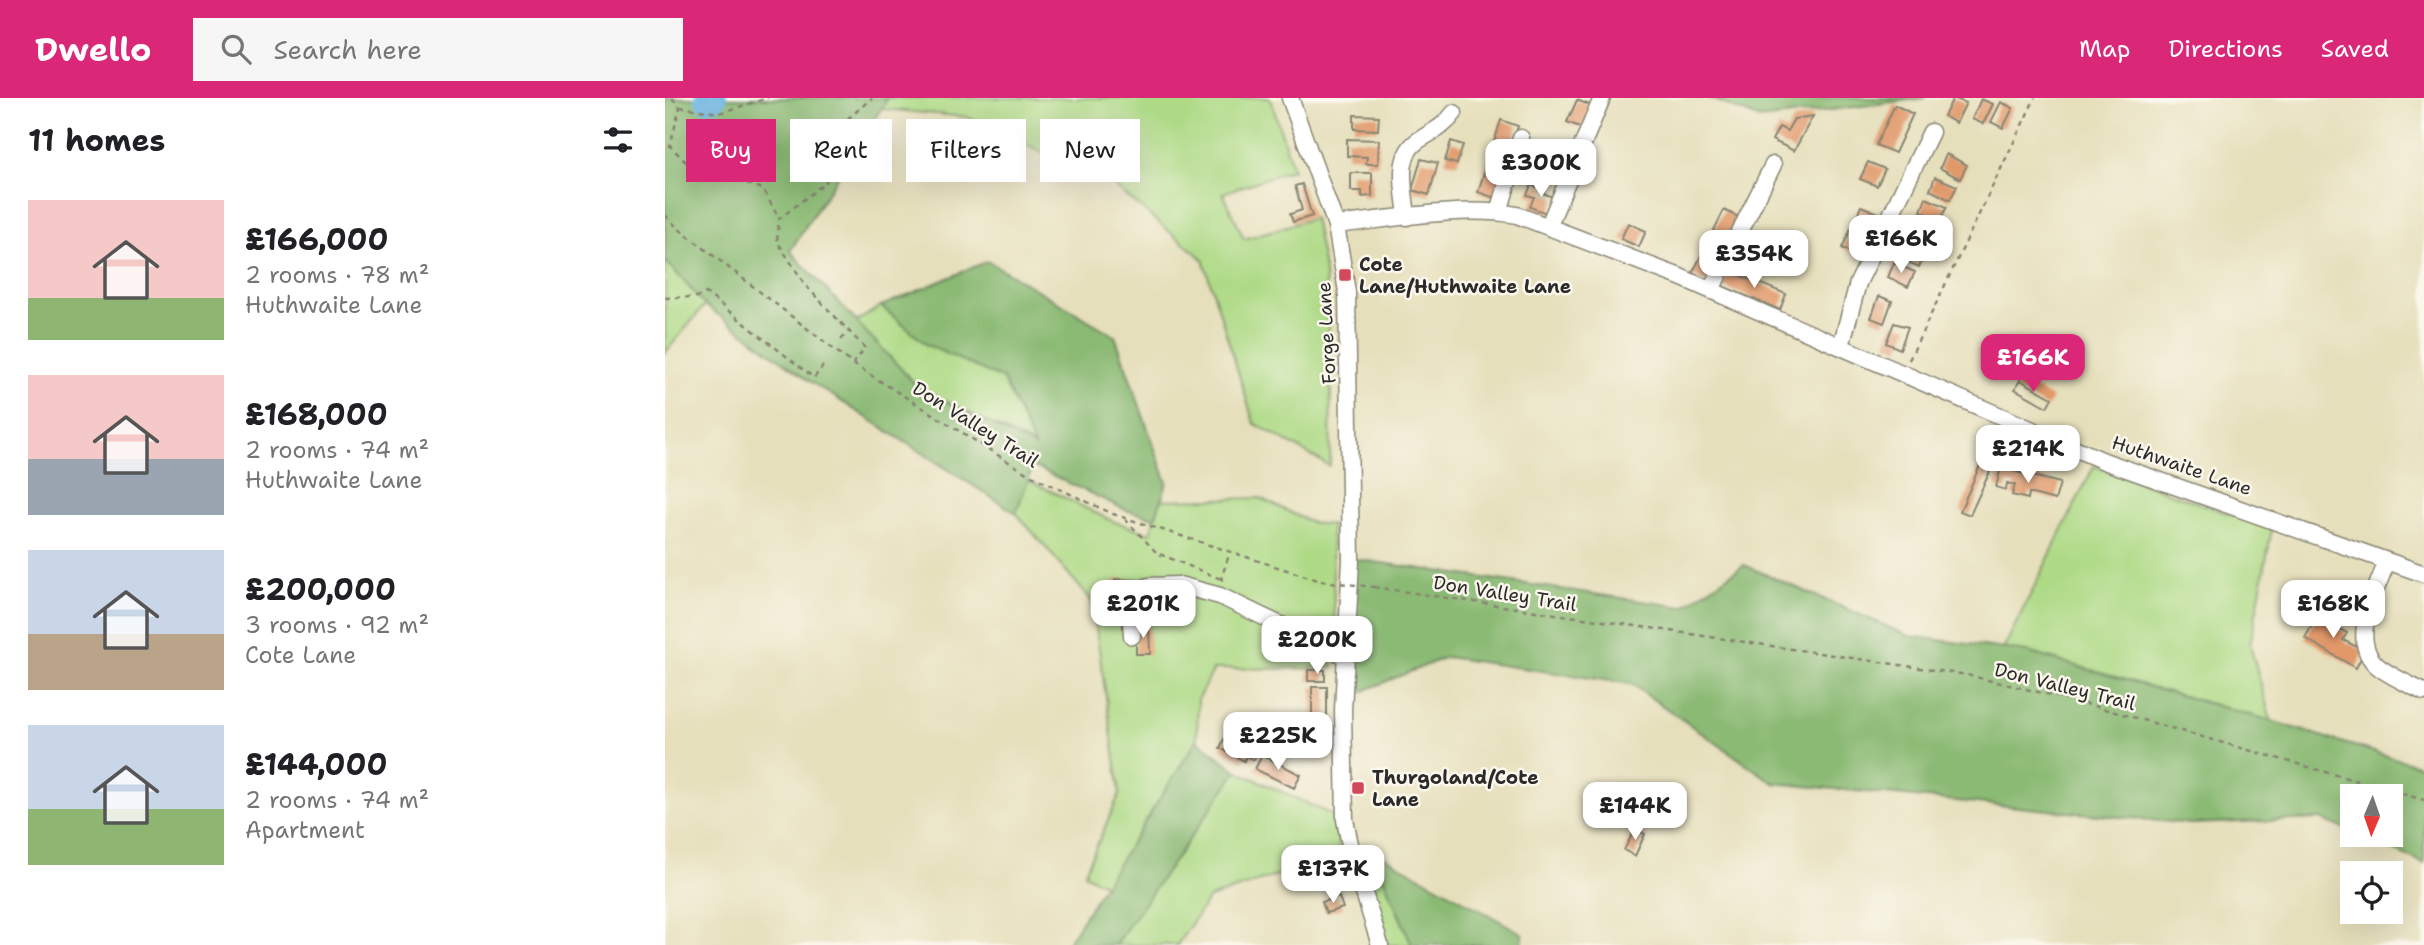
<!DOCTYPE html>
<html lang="en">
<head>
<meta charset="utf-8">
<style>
  :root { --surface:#fff; --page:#f6f6f6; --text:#202124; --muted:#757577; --accent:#db2777 }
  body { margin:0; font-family:"Shantell Sans",sans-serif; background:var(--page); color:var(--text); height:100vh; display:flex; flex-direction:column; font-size:26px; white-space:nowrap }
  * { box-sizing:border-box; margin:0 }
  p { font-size:23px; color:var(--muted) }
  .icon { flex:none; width:38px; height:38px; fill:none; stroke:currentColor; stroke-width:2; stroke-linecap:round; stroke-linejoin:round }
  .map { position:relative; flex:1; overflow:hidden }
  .sheet { display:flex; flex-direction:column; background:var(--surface); width:665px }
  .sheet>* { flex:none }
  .guide { position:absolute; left:21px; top:21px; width:665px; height:63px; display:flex; gap:14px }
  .needle { width:46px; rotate:182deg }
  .tools { position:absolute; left:1675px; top:686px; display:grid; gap:14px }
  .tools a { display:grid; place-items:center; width:63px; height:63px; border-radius:0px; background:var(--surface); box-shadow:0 7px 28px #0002; font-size:35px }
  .price { position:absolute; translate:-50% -60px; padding:0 16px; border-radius:14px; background:#fff; color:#222; font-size:23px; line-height:46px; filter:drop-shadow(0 2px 4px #0008) }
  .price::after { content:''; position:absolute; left:50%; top:42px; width:21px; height:16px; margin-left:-10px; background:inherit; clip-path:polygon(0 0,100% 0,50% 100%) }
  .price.on { background:var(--accent); color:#fff }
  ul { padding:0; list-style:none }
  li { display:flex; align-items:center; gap:21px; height:175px; padding:0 28px }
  li span { display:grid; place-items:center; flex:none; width:196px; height:140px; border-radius:0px; color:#555 }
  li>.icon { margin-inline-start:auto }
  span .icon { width:84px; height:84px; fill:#fffc; stroke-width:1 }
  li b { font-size:30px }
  h2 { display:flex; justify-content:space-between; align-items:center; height:84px; padding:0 28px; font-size:30px }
  .pill { padding:0 24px; border-radius:0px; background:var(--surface); box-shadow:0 7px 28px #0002; font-size:24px; line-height:63px }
  .pill.on { background:var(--accent); color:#fff }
  header { display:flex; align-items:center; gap:42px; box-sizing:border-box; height:98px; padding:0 35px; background:var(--accent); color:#fff }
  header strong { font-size:33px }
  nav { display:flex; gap:38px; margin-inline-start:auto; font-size:24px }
  .search { width:490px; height:63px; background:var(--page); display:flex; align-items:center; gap:18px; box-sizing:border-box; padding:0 24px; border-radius:0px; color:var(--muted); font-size:26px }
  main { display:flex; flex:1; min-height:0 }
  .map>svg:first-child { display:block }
  .green { fill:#aeda86; stroke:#6c8258; stroke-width:2 }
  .forest { fill:#8aba73; stroke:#5a724f; stroke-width:2 }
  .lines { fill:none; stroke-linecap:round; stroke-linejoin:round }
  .river { stroke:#6ab3e2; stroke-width:24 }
  .building { fill:#e1996b }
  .minor-casing { stroke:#888573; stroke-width:19 }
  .path { stroke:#888573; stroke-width:2.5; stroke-dasharray:5 5; stroke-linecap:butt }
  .minor { stroke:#fff; stroke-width:16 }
  .path-bridge { stroke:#888573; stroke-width:2.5; stroke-dasharray:5 5; stroke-linecap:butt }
  .poi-dot { fill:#d1495b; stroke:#fbf7ec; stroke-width:2.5 }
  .labels { text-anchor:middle; stroke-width:5; stroke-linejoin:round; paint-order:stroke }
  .poi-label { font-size:19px; font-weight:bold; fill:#2b2b2b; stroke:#fbf7ec; text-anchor:start }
  .street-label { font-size:19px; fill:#2b2b2b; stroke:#fbf7ec }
</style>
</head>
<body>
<header>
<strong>Dwello</strong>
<div class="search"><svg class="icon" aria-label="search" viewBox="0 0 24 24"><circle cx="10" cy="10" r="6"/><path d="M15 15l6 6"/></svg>Search here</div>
<nav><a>Map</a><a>Directions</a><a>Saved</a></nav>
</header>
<main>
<section class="sheet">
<h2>11 homes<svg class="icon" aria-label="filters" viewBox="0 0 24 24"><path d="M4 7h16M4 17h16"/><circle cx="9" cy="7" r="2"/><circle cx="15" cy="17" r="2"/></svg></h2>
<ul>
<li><span style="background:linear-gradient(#f6c9c9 70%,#8fb573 0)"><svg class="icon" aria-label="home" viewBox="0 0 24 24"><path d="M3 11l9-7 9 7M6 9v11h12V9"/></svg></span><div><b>£166,000</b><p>2 rooms · 78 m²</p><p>Huthwaite Lane</p></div></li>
<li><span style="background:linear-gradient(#f6c9c9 60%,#9aa5b1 0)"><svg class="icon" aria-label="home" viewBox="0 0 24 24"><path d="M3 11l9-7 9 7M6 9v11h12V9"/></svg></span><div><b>£168,000</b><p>2 rooms · 74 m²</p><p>Huthwaite Lane</p></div></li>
<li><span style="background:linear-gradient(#c9d6e8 60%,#b9a48a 0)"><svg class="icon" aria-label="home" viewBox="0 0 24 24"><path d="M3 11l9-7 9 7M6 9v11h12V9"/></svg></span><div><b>£200,000</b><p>3 rooms · 92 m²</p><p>Cote Lane</p></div></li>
<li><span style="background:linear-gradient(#c9d6e8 60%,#8fb573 0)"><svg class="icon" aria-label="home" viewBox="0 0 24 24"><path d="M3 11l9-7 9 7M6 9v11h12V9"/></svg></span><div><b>£144,000</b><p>2 rooms · 74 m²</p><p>Apartment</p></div></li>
</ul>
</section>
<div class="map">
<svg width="1759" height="847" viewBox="0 0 1759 847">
  <rect width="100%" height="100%" fill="#fbf7ec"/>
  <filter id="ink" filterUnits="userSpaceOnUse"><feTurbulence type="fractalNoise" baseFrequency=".0143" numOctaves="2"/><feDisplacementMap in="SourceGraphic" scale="14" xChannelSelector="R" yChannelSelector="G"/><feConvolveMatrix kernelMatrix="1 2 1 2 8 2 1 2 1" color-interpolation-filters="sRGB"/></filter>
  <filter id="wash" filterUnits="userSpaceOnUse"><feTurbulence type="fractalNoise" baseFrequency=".00686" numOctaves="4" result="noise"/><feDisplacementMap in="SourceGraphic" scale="28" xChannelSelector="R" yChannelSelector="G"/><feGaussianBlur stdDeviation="1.57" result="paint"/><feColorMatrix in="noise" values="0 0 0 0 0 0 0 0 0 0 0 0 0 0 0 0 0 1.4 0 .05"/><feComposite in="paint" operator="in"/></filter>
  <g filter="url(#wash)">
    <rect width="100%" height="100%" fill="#e6dfbb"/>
    <path class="green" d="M223 0H605L628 71 558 95 579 141 649 120 660 176 666 270 665 368 589 325 538 161 448 87 302 19 217 11Z
      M0 162 40 207 0 255Z
      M216 208 262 247 338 281 372 349 253 289 191 224Z
      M1429 368 1607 431 1585 547 1606 623 1362 554 1338 552Z
      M363 382 447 423 485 435 496 402 595 400 647 425 666 427 670 529 667 570 549 571 533 600 532 642 441 787 419 776 455 695 427 503 351 415Z
      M572 673 667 717 676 756 544 800 512 847H450Z
      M693 751H706L747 847H721Z"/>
    <path class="forest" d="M0 0H223L125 153 253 289 370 349 338 281 262 247 216 208 323 163 450 238 502 385 490 420 461 412 368 368 351 415 146 284 40 207 0 162Z
      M1045 0H1260L1095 21Z
      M689 461 1018 509 1079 467 1244 538 1362 554 1606 623 1759 669V765L1693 737H1726V698H1687V734L1656 721 1526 726 1109 685 966 586 781 559 686 598Z
      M532 642 572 673 450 847H401Z
      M706 751 858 836 857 847H747Z"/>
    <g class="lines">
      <path class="river" d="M41 0 42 2 50 0"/>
    </g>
    <g id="blocks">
      <path class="building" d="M1288 0 1301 5 1291 25 1279 18Z
        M1316 1 1328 6 1318 26 1307 21Z
        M912 2 927 8 917 30 902 24Z
        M1336 4 1348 10 1338 30 1326 24Z
        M1230 7 1248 16 1230 55 1211 47Z
        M689 17 714 18 713 32 689 31Z
        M1148 18 1129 53 1107 42 1114 29 1122 33 1129 21Z
        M836 22 853 28 830 100 813 94Z
        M682 41 714 42 713 66H701L702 59 682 58Z
        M786 43 798 47 792 66 780 63Z
        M1281 56 1302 67 1295 81 1275 70Z
        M756 61 773 65 764 97 747 92Z
        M1203 64 1220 71 1212 88 1195 81Z
        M686 75H707V98L697 99V93H686Z
        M1270 79 1292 88 1285 102 1265 92Z
        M637 86 647 118 628 124 625 116 637 112 630 88Z
        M866 87 871 89 872 87 880 90 878 95 890 100 884 116 865 109 869 99 862 97Z
        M1261 100 1282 109 1275 122 1256 113Z
        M1196 108 1213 115 1192 157 1177 150Z
        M1059 112 1075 120 1043 185 1026 178Z
        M1251 121 1271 132 1265 144 1245 133Z
        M963 125 981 133 974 149 956 141Z
        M1240 141 1262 151 1254 169 1232 159Z
        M1229 165 1250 174 1243 189 1223 179Z
        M1064 173 1121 196 1115 212 1057 188Z
        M1214 198 1227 203 1219 225 1206 220Z
        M1229 225 1243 229 1235 251 1221 245Z
        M1355 282 1387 300 1382 309 1350 291Z
        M1316 365 1327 369 1305 417 1295 413Z
        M1336 370 1395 385 1390 402 1364 395 1363 401 1347 397 1350 387 1342 385 1341 392 1331 389Z
        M450 481 473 482 472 493 450 492Z
        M1656 512 1666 517 1662 524 1682 535 1678 542 1696 551 1698 556 1691 570 1640 540Z
        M471 527H484L485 556H471Z
        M643 572H660V583H643Z
        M647 589H662V625H647Z
        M664 628 665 650H642V629Z
        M568 636 596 647 589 662 581 658 579 663 555 650 559 641 566 644Z
        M597 657 636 677 629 690 590 671Z
        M970 731 980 736 970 758 959 752Z
        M674 799 678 810 661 815 657 804Z"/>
    </g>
  </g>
  <g filter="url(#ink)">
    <use href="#blocks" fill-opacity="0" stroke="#888573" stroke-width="2"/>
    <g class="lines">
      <defs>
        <path id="minor" d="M625 0 671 127 682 194 686 462 678 612 680 722 687 756 715 847
          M834 114 856 40
          M742 119C740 94 729 58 754 42 768 33 779 29 789 15
          M671 127C726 121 798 107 852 117L1015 179 1439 363 1759 476
          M884 127 937 0
          M1046 192 1108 67
          M1176 248 1193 185 1266 34
          M1722 463C1711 494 1681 545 1715 570 1729 580 1745 587 1759 594
          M467 538 465 506 483 488 514 487 555 498 680 558"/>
      </defs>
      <use href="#minor" class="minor-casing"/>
      <path class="path" d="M7 0 15 9 5 48 21 64 98 91 114 121
        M15 9 54 15 103 0
        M0 117 14 131 188 266 363 376 448 416 656 483
        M0 200 32 199 41 195 149 280 158 268
        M176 242 183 234
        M1244 262 1370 0
        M188 266 200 250 141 188 112 143 114 121 161 84 172 30 207 0
        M460 421 492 455 556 481
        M558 482 556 481 565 454
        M709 489 1302 577 1411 603 1759 702"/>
      <use href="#minor" class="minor"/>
      <path class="path-bridge" d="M656 483 709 489"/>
    </g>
  </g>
  <g class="poi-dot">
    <rect x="673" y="170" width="14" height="14" rx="3.5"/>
    <rect x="686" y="683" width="14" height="14" rx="3.5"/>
  </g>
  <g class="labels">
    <g class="poi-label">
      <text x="694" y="173">Cote<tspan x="694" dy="22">Lane/Huthwaite Lane</tspan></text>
      <text x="707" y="686">Thurgoland/Cote<tspan x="707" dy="22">Lane</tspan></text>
    </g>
    <g class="street-label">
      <text transform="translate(661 235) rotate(-93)" y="7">Forge Lane</text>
      <text transform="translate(311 326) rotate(32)" y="7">Don Valley Trail</text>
      <text transform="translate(1517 367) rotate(19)" y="7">Huthwaite Lane</text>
      <text transform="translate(840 495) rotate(9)" y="7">Don Valley Trail</text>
      <text transform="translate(1400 588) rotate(14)" y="7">Don Valley Trail</text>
    </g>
  </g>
</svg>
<div class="tools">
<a><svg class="needle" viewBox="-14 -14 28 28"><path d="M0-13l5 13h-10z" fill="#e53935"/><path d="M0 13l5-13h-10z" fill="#757577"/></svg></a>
<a><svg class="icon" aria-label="locate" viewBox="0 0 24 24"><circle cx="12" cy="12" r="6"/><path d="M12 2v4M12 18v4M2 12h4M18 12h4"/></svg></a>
</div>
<b class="price" style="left:876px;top:101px">£300K</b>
<b class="price" style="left:1236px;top:177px">£166K</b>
<b class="price" style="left:1089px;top:192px">£354K</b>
<b class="price on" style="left:1368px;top:296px">£166K</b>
<b class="price" style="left:1363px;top:387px">£214K</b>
<b class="price" style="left:478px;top:542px">£201K</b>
<b class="price" style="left:1668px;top:542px">£168K</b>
<b class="price" style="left:652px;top:578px">£200K</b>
<b class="price" style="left:613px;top:674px">£225K</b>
<b class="price" style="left:970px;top:744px">£144K</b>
<b class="price" style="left:668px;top:807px">£137K</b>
<div class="guide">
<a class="pill on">Buy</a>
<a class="pill">Rent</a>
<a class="pill">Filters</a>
<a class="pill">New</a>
</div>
</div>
</main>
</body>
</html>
